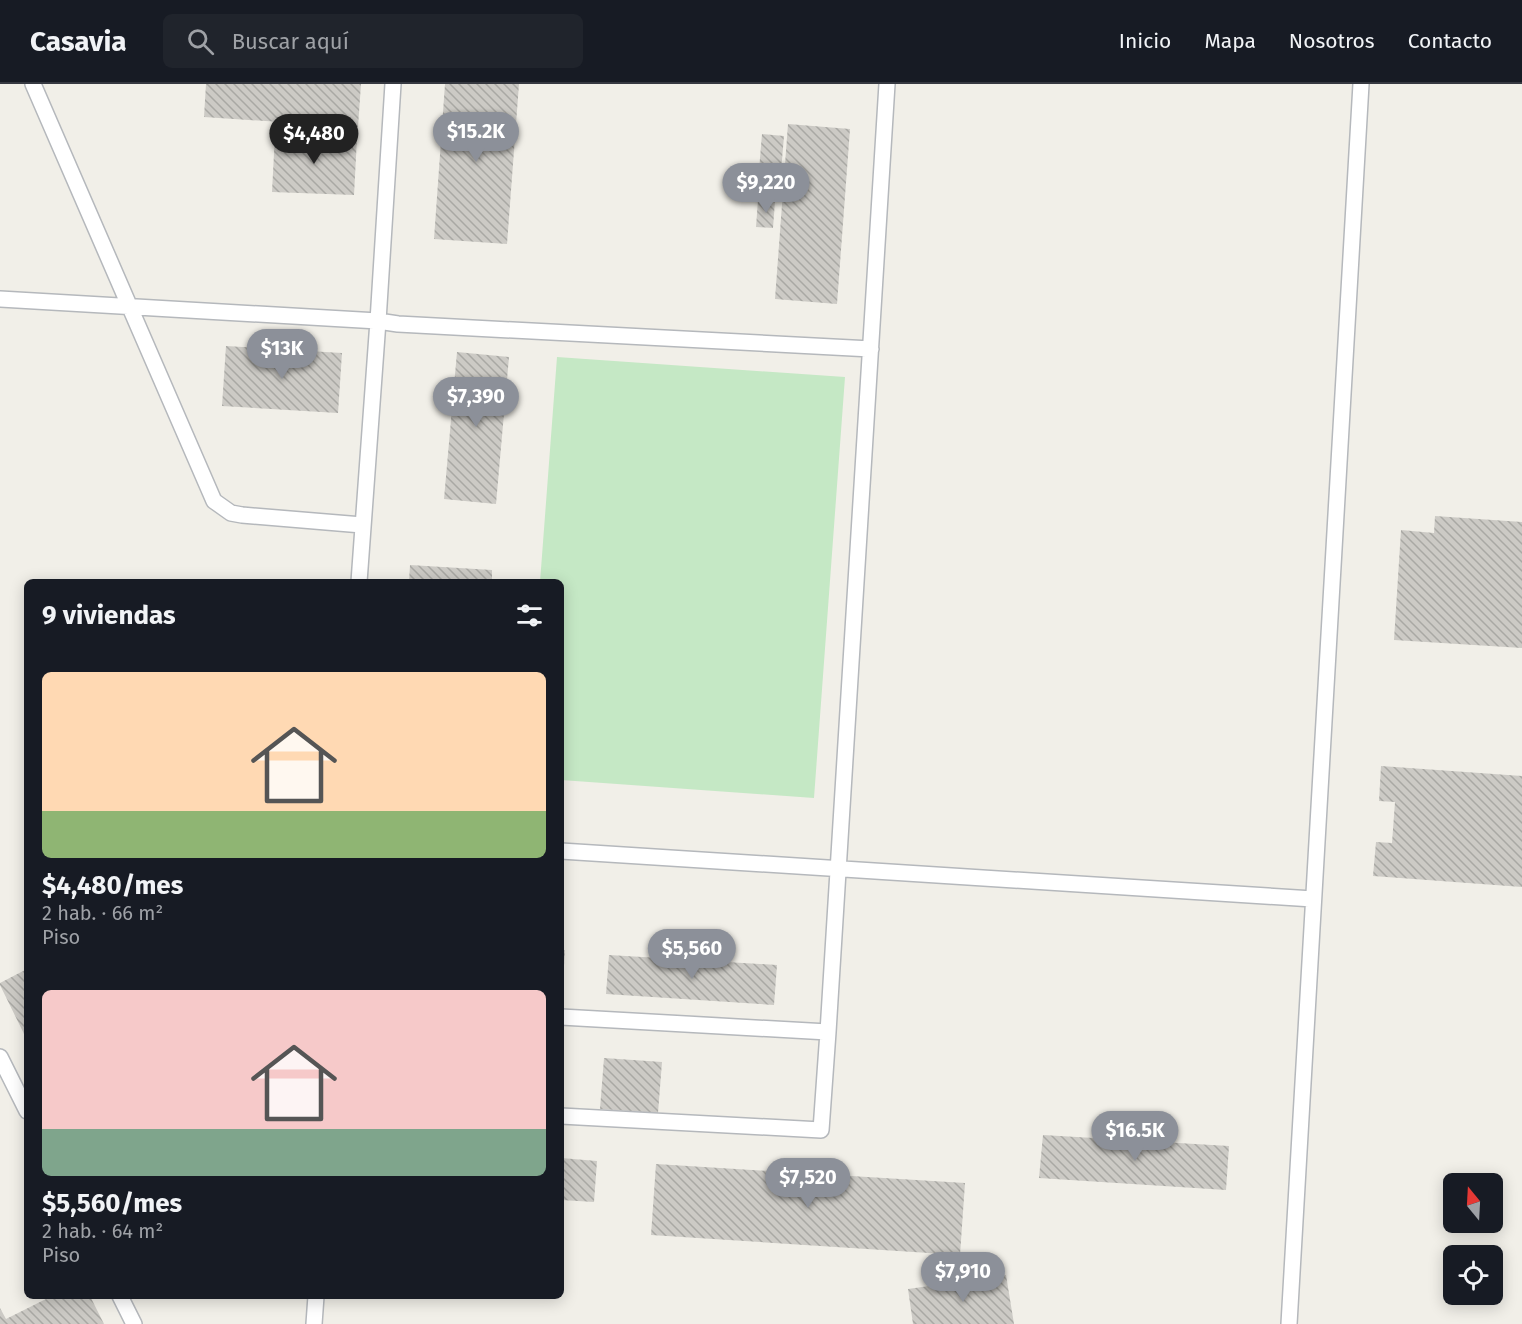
<!DOCTYPE html>
<html lang="es">
<head>
<meta charset="utf-8">
<style>
  :root { --surface:#171b24; --page:#20242c; --text:#f1f3f6; --muted:#9ea1a6; --line:#363941; --accent:#8c9099 }
  body { margin:0; font-family:"Fira Sans",sans-serif; background:var(--page); color:var(--text); height:100vh; display:flex; flex-direction:column; font-size:22px; white-space:nowrap }
  * { box-sizing:border-box; margin:0 }
  p { font-size:20px; color:var(--muted) }
  .icon { flex:none; width:33px; height:33px; fill:none; stroke:currentColor; stroke-width:2; stroke-linecap:round; stroke-linejoin:round }
  .map { position:relative; flex:1; overflow:hidden }
  .details { position:absolute; left:24px; top:495px; width:540px; height:720px; display:flex; flex-direction:column; background:var(--surface); border-radius:9px; box-shadow:0 3px 15px #0003 }
  .details>* { flex:none }
  .needle { width:39px; rotate:342deg }
  .fabs { position:absolute; left:1443px; top:1089px; display:grid; gap:12px }
  .fabs a { display:grid; place-items:center; width:60px; height:60px; border-radius:9px; background:var(--surface); box-shadow:0 3px 15px #0003; font-size:30px }
  .price { position:absolute; translate:-50% -51px; padding:0 14px; border-radius:21px; background:var(--accent); color:#fff; font-size:20px; line-height:39px; filter:drop-shadow(0 2px 3px #0008) }
  .price::after { content:''; position:absolute; left:50%; top:36px; width:18px; height:14px; margin-left:-9px; background:inherit; clip-path:polygon(0 0,100% 0,50% 100%) }
  .price.selected { background:#222; color:#fff }
  ul { padding:0; list-style:none }
  li { display:grid; align-content:center; gap:12px; height:318px; padding:0 18px }
  li span { display:grid; place-items:center; height:186px; border-radius:9px; color:#555 }
  li>.icon { margin-inline-start:auto }
  span .icon { width:108px; height:108px; fill:#fffc; stroke-width:1 }
  li b { font-size:26px }
  h2 { display:flex; justify-content:space-between; align-items:center; height:72px; padding:0 18px; font-size:26px }
  header { display:flex; align-items:center; gap:36px; box-sizing:border-box; height:84px; padding:0 30px; background:var(--surface); border-bottom:2px solid var(--line) }
  header strong { font-size:28px }
  nav { display:flex; gap:33px; margin-inline-start:auto; font-size:21px }
  .search { width:420px; height:54px; background:var(--page); display:flex; align-items:center; gap:15px; box-sizing:border-box; padding:0 21px; border-radius:9px; color:var(--muted); font-size:22px }
  .map>svg:first-child { display:block }
  .grass { fill:#c5e8c5 }
  .building { fill:url(#building-back-hatch) }
  .lines { fill:none; stroke-linecap:round; stroke-linejoin:round }
  .service-casing { stroke:#b5b8bc; stroke-width:18 }
  .service { stroke:#fff; stroke-width:15 }
</style>
</head>
<body>
<header>
<strong>Casavia</strong>
<div class="search"><svg class="icon" aria-label="search" viewBox="0 0 24 24"><circle cx="10" cy="10" r="6"/><path d="M15 15l6 6"/></svg>Buscar aquí</div>
<nav><a>Inicio</a><a>Mapa</a><a>Nosotros</a><a>Contacto</a></nav>
</header>
<div class="map">
<svg width="1522" height="1240" viewBox="0 0 1522 1240">
  <defs>
    <pattern id="building-back-hatch" width="6" height="6" patternUnits="userSpaceOnUse" patternTransform="scale(1.5)"><rect width="6" height="6" fill="#cccac5"/><path d="M-1 5l2 2M0 0l6 6M5-1l2 2" fill="none" stroke="#a9a8a4"/></pattern>
  </defs>
  <rect width="100%" height="100%" fill="#f1efe8"/>
  <path class="grass" d="M557 273 845 293 814 714 561 696V498H540Z"/>
  <path class="building" d="M206 0H361L358 43 204 33Z
    M445 0H519L507 160 434 155Z
    M788 40 850 45 837 220 775 215Z
    M275 50 357 54 354 111 272 108Z
    M762 50 784 52 780 100 758 98Z
    M758 116 775 117 773 144 756 143Z
    M226 262 342 269 338 329 222 322Z
    M457 268 509 273 496 420 444 415Z
    M1435 432 1522 438V564L1394 556 1401 446 1434 449Z
    M410 481 492 486V498H409Z
    M1381 682 1522 692V803L1373 792 1376 758 1392 759 1395 718 1379 717Z
    M561 866H565L563 897H561Z
    M609 871 777 881 774 921 606 910Z
    M27 885V956L0 901V899Z
    M604 974 662 978 658 1029 600 1025Z
    M1043 1051 1229 1062 1226 1106 1039 1094Z
    M561 1074 597 1077 594 1118 561 1116Z
    M656 1080 965 1099 960 1171 651 1151Z
    M1006 1191 1014 1240H913L908 1205Z
    M52 1212H90L104 1240H0V1224L6 1235Z"/>
  <g class="lines">
    <defs>
      <path id="service" d="M33 0 214 417 231 429 242 431 362 441
        M0 215 378 237 398 240 871 265
        M359 498 378 237 393 0
        M561 767 1313 815
        M561 933 828 948
        M0 973 27 1027
        M561 1032 821 1046 828 948 887 0
        M120 1212 134 1240
        M314 1240 316 1212
        M1289 1240 1361 0"/>
    </defs>
    <use href="#service" class="service-casing"/>
    <use href="#service" class="service"/>
  </g>
</svg>
<div class="fabs">
<a><svg class="needle" viewBox="-14 -14 28 28"><path d="M0-13l5 13h-10z" fill="#e53935"/><path d="M0 13l5-13h-10z" fill="#9ea1a6"/></svg></a>
<a><svg class="icon" aria-label="locate" viewBox="0 0 24 24"><circle cx="12" cy="12" r="6"/><path d="M12 2v4M12 18v4M2 12h4M18 12h4"/></svg></a>
</div>
<b class="price" style="left:476px;top:79px">$15.2K</b>
<b class="price selected" style="left:314px;top:81px">$4,480</b>
<b class="price" style="left:766px;top:130px">$9,220</b>
<b class="price" style="left:282px;top:296px">$13K</b>
<b class="price" style="left:476px;top:344px">$7,390</b>
<b class="price" style="left:692px;top:896px">$5,560</b>
<b class="price" style="left:1135px;top:1078px">$16.5K</b>
<b class="price" style="left:808px;top:1125px">$7,520</b>
<b class="price" style="left:963px;top:1219px">$7,910</b>
<section class="details">
<h2>9 viviendas<svg class="icon" aria-label="filters" viewBox="0 0 24 24"><path d="M4 7h16M4 17h16"/><circle cx="9" cy="7" r="2"/><circle cx="15" cy="17" r="2"/></svg></h2>
<ul>
<li><span style="background:linear-gradient(#ffd9b3 75%,#8fb573 0)"><svg class="icon" aria-label="home" viewBox="0 0 24 24"><path d="M3 11l9-7 9 7M6 9v11h12V9"/></svg></span><div><b>$4,480/mes</b><p>2 hab. · 66 m²</p><p>Piso</p></div></li>
<li><span style="background:linear-gradient(#f6c9c9 75%,#7fa58c 0)"><svg class="icon" aria-label="home" viewBox="0 0 24 24"><path d="M3 11l9-7 9 7M6 9v11h12V9"/></svg></span><div><b>$5,560/mes</b><p>2 hab. · 64 m²</p><p>Piso</p></div></li>
</ul>
</section>
</div>
</body>
</html>
